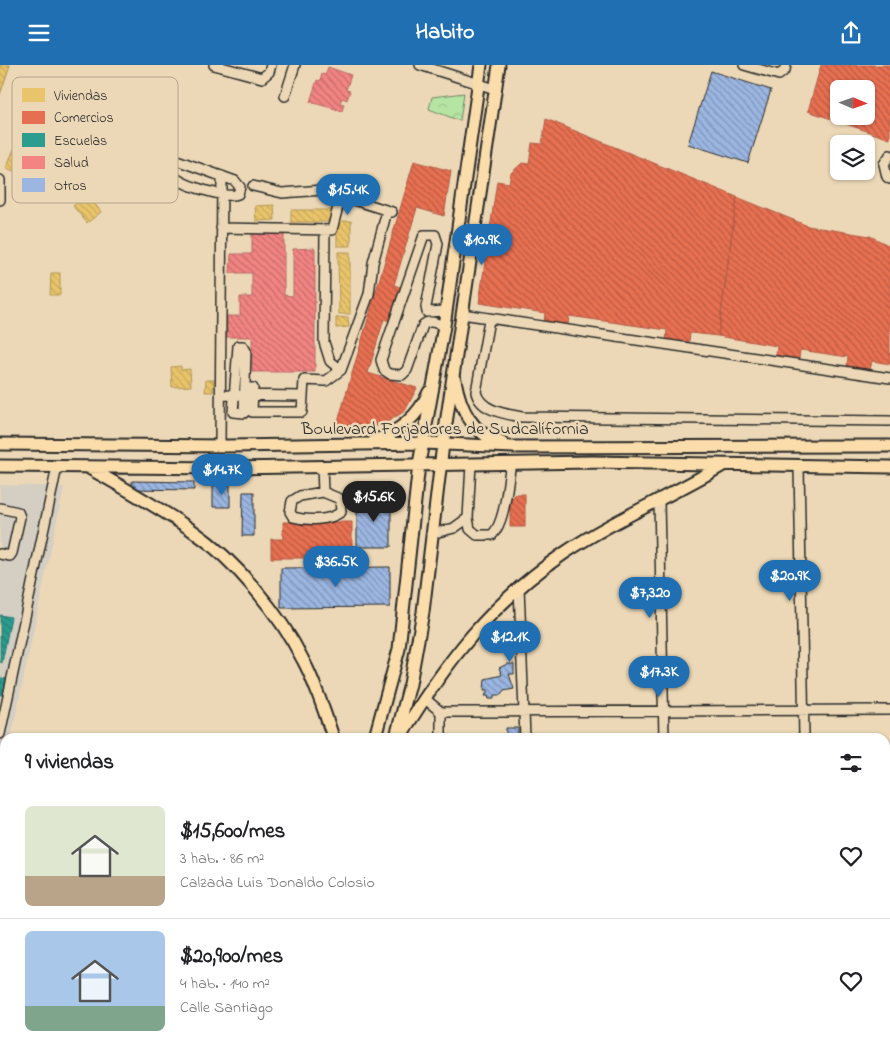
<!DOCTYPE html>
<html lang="es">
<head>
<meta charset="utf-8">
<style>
  :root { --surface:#fff; --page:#f2f2f2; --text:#202124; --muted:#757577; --line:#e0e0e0; --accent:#1f6fb2 }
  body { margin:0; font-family:"Indie Flower",sans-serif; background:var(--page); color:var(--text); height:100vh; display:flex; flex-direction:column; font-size:19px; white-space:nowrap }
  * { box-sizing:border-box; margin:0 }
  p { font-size:16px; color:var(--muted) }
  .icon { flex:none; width:28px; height:28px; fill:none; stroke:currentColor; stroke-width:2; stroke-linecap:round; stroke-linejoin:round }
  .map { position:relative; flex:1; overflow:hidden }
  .drawer { position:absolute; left:0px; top:668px; width:890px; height:321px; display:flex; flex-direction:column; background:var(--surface); border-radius:15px 15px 0 0; box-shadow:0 1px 4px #0004 }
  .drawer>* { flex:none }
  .needle { width:32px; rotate:92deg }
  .controls { position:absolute; left:830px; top:15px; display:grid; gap:10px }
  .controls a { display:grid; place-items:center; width:45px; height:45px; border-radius:8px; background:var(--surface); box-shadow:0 1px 4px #0004; font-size:25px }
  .price { position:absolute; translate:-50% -42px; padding:0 11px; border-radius:18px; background:var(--accent); color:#fff; font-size:16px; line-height:32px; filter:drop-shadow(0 1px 2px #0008) }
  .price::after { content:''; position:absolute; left:50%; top:30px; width:15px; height:11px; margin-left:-8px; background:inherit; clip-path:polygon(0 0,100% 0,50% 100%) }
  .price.selected { background:#222; color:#fff }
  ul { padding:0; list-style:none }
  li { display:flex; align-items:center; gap:15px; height:125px; padding:0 25px }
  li+li { border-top:1px solid var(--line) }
  li span { display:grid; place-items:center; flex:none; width:140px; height:100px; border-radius:8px; color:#555 }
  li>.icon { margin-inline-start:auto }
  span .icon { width:60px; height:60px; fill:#fffc; stroke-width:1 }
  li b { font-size:21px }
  h2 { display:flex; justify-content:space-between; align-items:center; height:60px; padding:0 25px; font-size:21px }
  header { display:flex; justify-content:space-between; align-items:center; height:65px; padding:0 25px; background:var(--accent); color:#fff; font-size:22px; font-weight:800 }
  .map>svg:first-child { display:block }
  .built { fill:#d4cec3 }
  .park { fill:url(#park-crowns); stroke:#708867 }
  .homes { fill:url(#homes-back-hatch); stroke:#b09657 }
  .shops { fill:url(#shops-back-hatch); stroke:#af5b46; fill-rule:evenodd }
  .schools { fill:url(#schools-back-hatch); stroke:#2a7b71 }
  .health { fill:url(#health-back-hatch); stroke:#b66968 }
  .building { fill:url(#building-back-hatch); stroke:#2b2b2b }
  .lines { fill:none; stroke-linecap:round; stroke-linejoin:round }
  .minor-casing { stroke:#2b2b2b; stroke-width:12 }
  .major-casing { stroke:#2b2b2b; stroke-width:15 }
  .minor { stroke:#ecd8b6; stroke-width:9 }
  .major { stroke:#faddab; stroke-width:11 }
  .labels { text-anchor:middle; stroke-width:5; stroke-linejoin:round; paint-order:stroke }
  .street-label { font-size:18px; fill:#2b2b2b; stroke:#ecd8b6 }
  .key { fill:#ecd8b6; stroke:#b2a48c; stroke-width:1 }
  .key-label { font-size:14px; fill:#2b2b2b }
</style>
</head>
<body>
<header><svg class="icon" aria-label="menu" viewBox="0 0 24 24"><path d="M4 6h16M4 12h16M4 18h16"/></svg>Habito<svg class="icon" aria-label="share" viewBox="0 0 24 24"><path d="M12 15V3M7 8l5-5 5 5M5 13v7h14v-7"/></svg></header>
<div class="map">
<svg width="890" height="988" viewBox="0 0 890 988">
  <defs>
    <pattern id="park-crowns" width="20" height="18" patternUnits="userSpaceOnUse" patternTransform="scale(1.25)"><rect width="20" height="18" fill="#b5e4a3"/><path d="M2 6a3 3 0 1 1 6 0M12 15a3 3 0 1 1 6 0" fill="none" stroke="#9cc48c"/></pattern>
    <pattern id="homes-back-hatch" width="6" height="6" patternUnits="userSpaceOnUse" patternTransform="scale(1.25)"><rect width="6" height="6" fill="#e9c46a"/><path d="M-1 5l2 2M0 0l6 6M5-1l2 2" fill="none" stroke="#c8a95c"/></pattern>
    <pattern id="shops-back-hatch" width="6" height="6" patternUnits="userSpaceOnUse" patternTransform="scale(1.25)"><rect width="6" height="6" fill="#e76f51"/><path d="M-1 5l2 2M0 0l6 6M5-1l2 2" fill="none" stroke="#bb5b43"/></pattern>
    <pattern id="schools-back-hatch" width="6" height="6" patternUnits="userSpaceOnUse" patternTransform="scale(1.25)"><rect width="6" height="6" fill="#2a9d8f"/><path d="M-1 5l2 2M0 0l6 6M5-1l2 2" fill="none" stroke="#248075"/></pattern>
    <pattern id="health-back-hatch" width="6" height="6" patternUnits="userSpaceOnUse" patternTransform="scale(1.25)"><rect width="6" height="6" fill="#f28482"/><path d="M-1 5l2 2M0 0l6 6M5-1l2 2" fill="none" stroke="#c46c6b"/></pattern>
    <pattern id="building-back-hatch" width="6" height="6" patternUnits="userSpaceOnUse" patternTransform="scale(1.25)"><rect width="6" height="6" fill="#9bb6e1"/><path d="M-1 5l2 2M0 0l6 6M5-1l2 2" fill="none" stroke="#7f94b7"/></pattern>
  </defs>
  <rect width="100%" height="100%" fill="#ecd8b6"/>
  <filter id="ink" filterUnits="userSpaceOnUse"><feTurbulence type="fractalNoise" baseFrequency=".02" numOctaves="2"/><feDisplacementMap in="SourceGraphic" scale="10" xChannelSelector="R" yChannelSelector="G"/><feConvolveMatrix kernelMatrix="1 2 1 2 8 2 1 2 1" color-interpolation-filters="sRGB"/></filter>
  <g filter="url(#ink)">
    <path class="built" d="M0 420 64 422 11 672H5V703L0 727Z"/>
    <path class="park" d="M464 28 460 56 429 44 432 32Z"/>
    <path class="homes" d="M0 0H10L0 30Z
      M14 84 41 95 34 114 6 103Z
      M87 129 101 147 87 158 73 141Z
      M274 140 275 155 256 156 255 141Z
      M291 145H333V157H291Z
      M337 156H351V181H337Z
      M338 187H350V249H339Z
      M51 208H60V230H50Z
      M348 252 349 262 336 263V253Z
      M181 301V305L190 304 191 321 172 322 171 302Z
      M206 315H214L213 327H205Z"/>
    <path class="shops" d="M821 0H890V74L808 46ZM839 24H866V51H839Z
      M546 54 737 132 718 271 690 268 689 277 666 275 667 265 569 251 568 260 544 256 545 248 479 238 497 116 509 118 511 108 522 98 529 99 532 78 542 79Z
      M414 96 451 106 444 151 417 143 394 220 400 222 389 256 384 254 368 308 417 323 405 346 381 361 337 360Z
      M737 132 808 161 870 171 890 181V299L872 296 870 305 847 301 848 292 800 285 799 294 776 291 777 281 718 271Z
      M516 429H525V462H510V435Z
      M283 457H352V493H271V474H283Z"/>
    <path class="schools" d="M0 550 11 552 2 598 0 597Z
      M0 613 8 614 5 630H0Z"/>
    <path class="health" d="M328 2 351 10 346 25 350 26 347 35 342 33 340 38 344 39 342 46 310 37 317 15 320 16 322 9 325 10Z
      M252 168H284V230L293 231V184L315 183V307H252V272H227V251H240V232H252V208H230L231 189H252Z"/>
    <path class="building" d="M711 6 771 25 748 98 688 79Z
      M132 416 194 417V425L132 424Z
      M213 420H230V442H213Z
      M243 427H254V471H242Z
      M357 433 391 434V482H357Z
      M390 502V542L281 543V503Z
      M507 599H514V609H509L514 624 504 626 501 630H494V634H489L488 631H485L488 625H484L485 614 502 610 499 603Z
      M506 663H518V672H506Z
      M252 670H281V672H252Z
      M393 984H419V988H393Z"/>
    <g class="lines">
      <defs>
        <path id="minor" d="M214 0 262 13 269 7 271 0
          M420 0 495 24
          M744 0 779 10 785 5 786 0
          M285 31 295 0
          M890 90 884 99 887 112 890 114
          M171 93 235 116 240 122 238 129C227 134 187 121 177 114 172 111 170 106 168 101Z
          M253 121 282 128 323 125 392 147
          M0 135V115
          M221 163 332 165 341 130
          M325 165 324 277 330 296 341 305
          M462 249 890 313
          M489 255 476 327C480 346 506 349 522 352L890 356
          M444 261C436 258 429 254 423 260L407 305 402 310 390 309 384 305 381 295 424 170H435L438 179 426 242 427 247 446 246
          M238 281H243L246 286 244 348 233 347Z
          M245 323H253L252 347H302L304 315 326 316 341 305 369 229 373 198 387 146
          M221 330 303 331
          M220 381 222 111
          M471 399 468 453 470 464 477 470H492C506 456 507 418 511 398
          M322 401 323 427
          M799 402 804 672
          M323 427 340 434 341 447C329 456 307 456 293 452L290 447 292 436 300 431Z
          M659 436 664 672
          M0 443 18 447 20 452 12 488 10 491 0 489
          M431 469 454 463 468 453
          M519 523 525 672
          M424 633 441 647 890 645
          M0 669 57 402
          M441 672V647
          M0 915H5
          M885 916H890
          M885 930H890
          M0 982H5
          M388 984V988
          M101 988V984
          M573 988V984
          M664 988V984
          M756 988V984
          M847 988V984"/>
        <path id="major" d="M455 315C460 344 472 369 502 378
          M374 376C399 367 418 352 429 327
          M0 379 227 381 424 378 513 382 890 381
          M0 401 227 403 592 397 890 402
          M89 403C124 423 160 443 193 466 235 495 280 549 303 595 316 619 324 646 333 672
          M375 672 399 584 419 399 444 261 481 0
          M396 672 410 619 423 547 443 379 499 0
          M400 672C446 597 490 539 563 489 613 455 671 431 723 400
          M303 988 304 984
          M321 988 322 984"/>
      </defs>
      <use href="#minor" class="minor-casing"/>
      <use href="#major" class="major-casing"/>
      <use href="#minor" class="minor"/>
      <use href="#major" class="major"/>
    </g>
  </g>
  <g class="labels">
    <g class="street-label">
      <text x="445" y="369">Boulevard Forjadores de Sudcalifornia</text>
    </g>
  </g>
  <rect x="12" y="12" width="166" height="126" rx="8" class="key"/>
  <rect x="22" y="23" width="23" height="14" fill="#e9c46a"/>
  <rect x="22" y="46" width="23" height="13" fill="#e76f51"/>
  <rect x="22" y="68" width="23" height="14" fill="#2a9d8f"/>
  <rect x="22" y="91" width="23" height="13" fill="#f28482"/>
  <rect x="22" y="113" width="23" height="14" fill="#9bb6e1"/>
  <g class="key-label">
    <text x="54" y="35">Viviendas</text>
    <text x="54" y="57">Comercios</text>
    <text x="54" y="80">Escuelas</text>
    <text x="54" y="102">Salud</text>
    <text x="54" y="125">Otros</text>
  </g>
</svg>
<div class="controls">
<a><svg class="needle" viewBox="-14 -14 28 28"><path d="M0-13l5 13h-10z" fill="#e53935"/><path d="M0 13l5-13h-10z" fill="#757577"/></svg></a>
<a><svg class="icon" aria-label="layers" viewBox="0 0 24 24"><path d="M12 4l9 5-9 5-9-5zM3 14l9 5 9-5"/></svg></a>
</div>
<b class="price" style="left:348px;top:151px">$15.4K</b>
<b class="price" style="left:482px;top:201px">$10.9K</b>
<b class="price" style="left:222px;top:431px">$14.7K</b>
<b class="price selected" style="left:374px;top:458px">$15.6K</b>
<b class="price" style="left:336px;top:523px">$36.5K</b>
<b class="price" style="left:790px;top:537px">$20.9K</b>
<b class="price" style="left:650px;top:554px">$7,320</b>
<b class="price" style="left:510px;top:598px">$12.1K</b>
<b class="price" style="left:659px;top:633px">$17.3K</b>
<section class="drawer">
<h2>9 viviendas<svg class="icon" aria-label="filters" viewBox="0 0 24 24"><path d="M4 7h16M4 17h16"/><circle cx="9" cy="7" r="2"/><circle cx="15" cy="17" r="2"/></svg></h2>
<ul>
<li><span style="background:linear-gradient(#dfe7d0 70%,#b9a48a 0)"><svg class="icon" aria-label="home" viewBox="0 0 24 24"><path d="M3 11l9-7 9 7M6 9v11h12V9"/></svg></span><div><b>$15,600/mes</b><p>3 hab. · 86 m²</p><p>Calzada Luis Donaldo Colosio</p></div><svg class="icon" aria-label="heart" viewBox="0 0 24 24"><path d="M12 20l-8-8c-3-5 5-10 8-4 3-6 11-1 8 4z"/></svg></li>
<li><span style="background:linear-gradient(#a9c7e8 75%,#7fa58c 0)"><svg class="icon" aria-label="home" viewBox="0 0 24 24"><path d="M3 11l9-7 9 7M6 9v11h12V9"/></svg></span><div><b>$20,900/mes</b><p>4 hab. · 140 m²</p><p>Calle Santiago</p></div><svg class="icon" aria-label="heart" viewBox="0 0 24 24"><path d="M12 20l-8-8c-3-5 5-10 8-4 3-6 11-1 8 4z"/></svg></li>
</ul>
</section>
</div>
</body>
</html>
